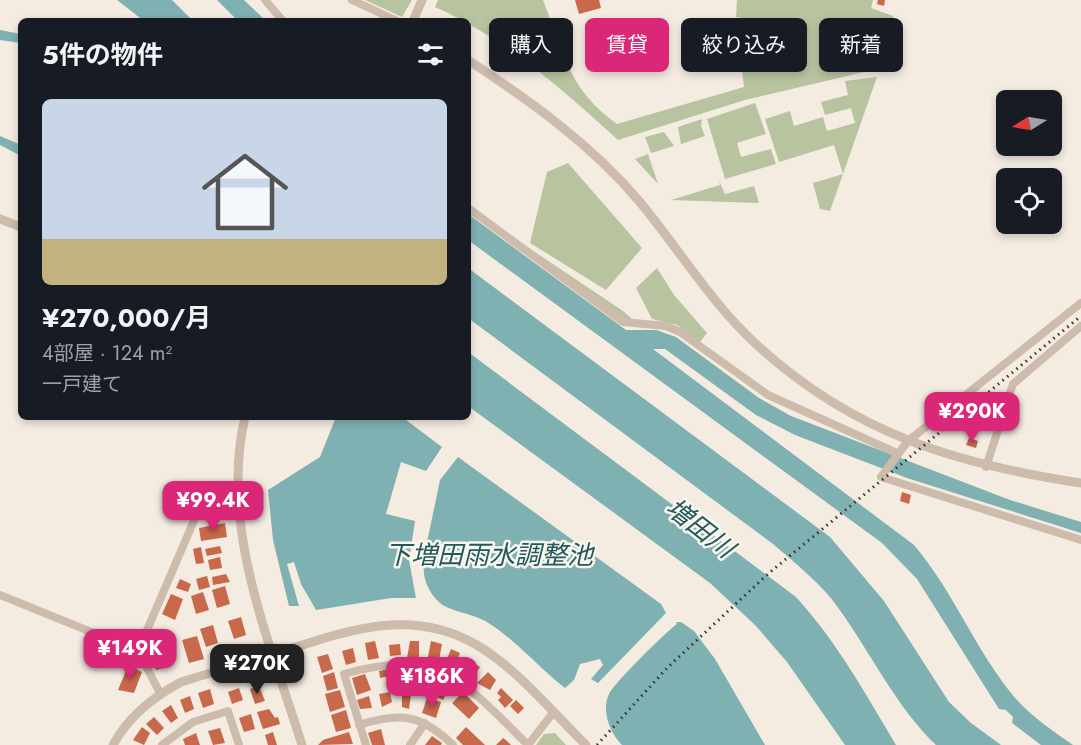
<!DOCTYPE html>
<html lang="ja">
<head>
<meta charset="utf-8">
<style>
  :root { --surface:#171b24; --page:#20242c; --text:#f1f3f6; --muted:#9ea1a6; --line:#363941; --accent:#db2777 }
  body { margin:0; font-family:Jost,"Noto Sans JP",sans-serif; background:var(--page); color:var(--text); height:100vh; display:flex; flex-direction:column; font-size:22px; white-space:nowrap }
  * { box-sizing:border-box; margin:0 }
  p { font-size:20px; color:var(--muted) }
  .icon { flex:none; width:33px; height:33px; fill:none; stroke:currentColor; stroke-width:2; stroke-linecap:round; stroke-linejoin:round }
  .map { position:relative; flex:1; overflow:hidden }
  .drawer { position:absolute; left:18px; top:18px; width:453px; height:402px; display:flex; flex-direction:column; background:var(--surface); border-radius:9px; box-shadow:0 3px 9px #0003 }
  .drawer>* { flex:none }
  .banner { position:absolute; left:489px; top:18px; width:501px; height:54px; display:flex; gap:12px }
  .needle { width:39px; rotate:259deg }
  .tools { position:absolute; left:996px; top:90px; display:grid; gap:12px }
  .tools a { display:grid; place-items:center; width:66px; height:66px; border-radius:9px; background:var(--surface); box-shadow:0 3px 9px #0003; font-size:30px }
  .price { position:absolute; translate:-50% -51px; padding:0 14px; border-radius:12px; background:var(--accent); color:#fff; font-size:20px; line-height:39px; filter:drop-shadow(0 2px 3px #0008) }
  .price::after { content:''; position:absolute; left:50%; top:36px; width:18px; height:14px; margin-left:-9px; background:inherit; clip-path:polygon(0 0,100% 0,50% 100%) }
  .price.active { background:#222; color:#fff }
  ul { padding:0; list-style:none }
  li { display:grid; align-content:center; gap:12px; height:318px; padding:0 24px }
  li+li { border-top:2px solid var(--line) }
  li span { display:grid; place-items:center; height:186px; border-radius:9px; color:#555 }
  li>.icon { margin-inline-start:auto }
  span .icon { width:108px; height:108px; fill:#fffc; stroke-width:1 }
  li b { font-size:26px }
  h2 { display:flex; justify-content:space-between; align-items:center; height:72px; padding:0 24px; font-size:26px }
  .chip { padding:0 21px; border-radius:9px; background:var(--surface); box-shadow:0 3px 9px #0003; font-size:21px; line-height:54px }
  .chip.active { background:var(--accent); color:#fff }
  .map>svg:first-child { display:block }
  .green { fill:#b8c4a0 }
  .water { fill:#7fb0b2 }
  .building { fill:#c8694b }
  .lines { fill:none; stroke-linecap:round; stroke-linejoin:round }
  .minor { stroke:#cdbbac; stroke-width:8 }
  .tertiary { stroke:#cdbbac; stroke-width:9 }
  .rail { stroke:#3b302b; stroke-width:3; stroke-dasharray:1.5 4.5; stroke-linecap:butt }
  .labels { text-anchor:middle; stroke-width:5; stroke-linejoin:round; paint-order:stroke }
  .water-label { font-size:26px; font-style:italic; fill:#1f5a5e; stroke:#fbf5ee }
</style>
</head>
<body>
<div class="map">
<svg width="1081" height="745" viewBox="0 0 1081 745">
  <rect width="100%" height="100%" fill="#f4ebe1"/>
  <path class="green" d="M365 0H412L402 17Z
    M438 0H543C563 52 569 90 617 124L744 87 741 61 747 62 750 57 748 19 736 17 737 0H873L871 8 893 16C894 37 900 55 881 68L745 100 618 140C562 89 503 37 435 7Z
    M877 77 830 211 820 209 813 183 843 174 834 145 779 162 765 119 790 111 794 126 823 117 827 131 855 123 851 108 825 115 821 102 848 95 845 81Z
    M755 103 766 134 737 143 741 157 771 149 776 164 725 179 707 119Z
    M702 119 701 126 705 136 681 144 678 127Z
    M664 132 674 146 651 153 645 137Z
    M648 154 658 184 635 159Z
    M568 163 642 248 606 290 530 243 547 172Z
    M719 181 725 194 754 186 759 203 671 200 720 185Z
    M526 246 623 311 632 319H625Z
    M657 268 674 295 707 333 700 342 677 325 652 319 636 288Z
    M555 733 566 745H536L544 734Z"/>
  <path class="water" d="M117 0H172L193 21H144Z
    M217 0H244L266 21H238Z
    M0 30 21 34V43L0 40Z
    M0 136 21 145V156L0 145Z
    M468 214 626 330H656L676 337 759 398 791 416 1010 500 1081 522V533L907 478 795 435 756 415 665 349H653L914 545C954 592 976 652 1016 699 1032 717 1053 731 1073 745H1041L1012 723 1013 717 1006 710 999 709 917 579 882 543 468 240Z
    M468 268 830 537 884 601 949 702 971 723 1001 745H936C896 707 871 653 839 609 822 584 796 564 773 544L468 318Z
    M468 352 796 597C837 642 865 693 896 745H845L787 662 756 626 710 583 468 406Z
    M336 417H402L442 447 426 471 401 462 386 514 415 521 409 560 416 598H391L316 610 301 584 294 562 287 564 299 606H289L273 540 268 490 320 457Z
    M458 457 661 604 666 613 598 683 591 679 603 665 600 659 580 664 574 680 565 688C538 667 516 640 487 622 474 614 449 611 440 603 426 590 422 576 424 557L440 480Z
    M676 622H681L694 631 715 659 765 745H622C610 733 601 711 609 694 616 681 666 632 677 624Z"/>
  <path class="building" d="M575 0H599L601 8 579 14Z
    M878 0H885L884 6 877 4Z
    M969 438 978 441 976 448 966 445Z
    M902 492 911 495 909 504 900 501Z
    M225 523 227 537 201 541 199 528Z
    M220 546 222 553 207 556 205 549Z
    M201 547 204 563 196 564 193 549Z
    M220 557 222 568 210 570 208 560Z
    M226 574 230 582 213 585 212 577Z
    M207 576 210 587 199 590 196 579Z
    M180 579 191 584 188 592 176 588Z
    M225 586 230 604 217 608 212 590Z
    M203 592 209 610 196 614 191 596Z
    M171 594 183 599 175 620 162 614Z
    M241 617 246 635 234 639 228 621Z
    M213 625 218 643 206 647 200 629Z
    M197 636 204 659 189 663 182 640Z
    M375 641 379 658 368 660 365 643Z
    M410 641H419V658H407Z
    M431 641 442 644 439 660 428 657Z
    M164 643 171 666 156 670 149 648Z
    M400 644 401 655 390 656 389 645Z
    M353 648 356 662 346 665 342 651Z
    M451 649 460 653 454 667 445 664Z
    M328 654 333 669 322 673 317 657Z
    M472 662 480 667 472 679 461 672Z
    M128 666 142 672 134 693 118 690Z
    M389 669 390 676 380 678 379 671Z
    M334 672 338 688 327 691 323 676Z
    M397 672H408L410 688 398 689Z
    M488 672 496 680 490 690 477 683Z
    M365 674 371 690 357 695 352 678Z
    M421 675 431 680 427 694 416 691Z
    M440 683 450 687 443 700 434 695Z
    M259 686 265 701 255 704 250 689Z
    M239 688 243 700 232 704 228 692Z
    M501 688 513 700 505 708 498 700 501 697 497 693Z
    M210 689 214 704 203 708 198 693Z
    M340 690 345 707 330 712 325 694Z
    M390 692 392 702 382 707 379 694Z
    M463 692 479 708 469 719 452 703Z
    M402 693 411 694 409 709 402 707Z
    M190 696 194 709 185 713 180 700Z
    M369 696 372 708 360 709 357 700Z
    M427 698 441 702 436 718 422 713Z
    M516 700 524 708 518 714 510 706Z
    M171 705 178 718 171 723 162 711Z
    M269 709 275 718 278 717 280 724 263 729 257 712Z
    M346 710 351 728 336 732 331 715Z
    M251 714 255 729 244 732 239 718Z
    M154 717 164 728 157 735 146 724Z
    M142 727 150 733 144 745 133 740Z
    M466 727 485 745H463L456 738Z
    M220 728 225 743 213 745 208 731Z
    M381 729 385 745H372L368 733Z
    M273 732 277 745H268L265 735Z
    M349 732 353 744 318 745 323 740Z
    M196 733 200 745H185L183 739Z
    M432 736 442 743 441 745H425Z
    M503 738 507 741 511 745H496Z"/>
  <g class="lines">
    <path class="minor" d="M265 0 283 21
      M352 0 397 21
      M468 208 623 322 666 326 680 332 768 395 897 453
      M1081 303 908 441 881 477 1081 540
      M986 467 1013 384 1081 326
      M0 595 138 651
      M160 693 138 651 208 488 239 485
      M359 725C400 712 421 714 453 745
      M162 745 193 722 228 711 239 745
      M366 745 344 674C440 647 464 682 528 745
      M410 745 425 723
      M528 745 553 713"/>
    <path class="tertiary" d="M413 21 422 0
      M468 60C530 101 591 144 639 201 679 249 711 303 757 345 853 433 955 464 1081 483
      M0 219 21 227
      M245 417C219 527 270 642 302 745
      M113 745C128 717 153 697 181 682 213 672 245 663 277 653 344 632 409 606 475 644 517 668 551 711 586 745"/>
    <path class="rail" d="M597 745 667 668 769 573 1081 316"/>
  </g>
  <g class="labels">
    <g class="water-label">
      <text transform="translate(700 528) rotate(38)" y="9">増田川</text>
      <text x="489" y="564">下増田雨水調整池</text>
    </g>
  </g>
</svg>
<div class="tools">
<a><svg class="needle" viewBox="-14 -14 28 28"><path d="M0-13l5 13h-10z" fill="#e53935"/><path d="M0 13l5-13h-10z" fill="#9ea1a6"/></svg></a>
<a><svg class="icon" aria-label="locate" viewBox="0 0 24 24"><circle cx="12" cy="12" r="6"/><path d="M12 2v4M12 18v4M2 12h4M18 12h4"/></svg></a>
</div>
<b class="price" style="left:972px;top:443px">¥290K</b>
<b class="price" style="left:213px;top:532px">¥99.4K</b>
<b class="price" style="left:130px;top:680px">¥149K</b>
<b class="price active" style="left:257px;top:695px">¥270K</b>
<b class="price" style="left:432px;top:708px">¥186K</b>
<div class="banner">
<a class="chip">購入</a>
<a class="chip active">賃貸</a>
<a class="chip">絞り込み</a>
<a class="chip">新着</a>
</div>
<section class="drawer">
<h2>5件の物件<svg class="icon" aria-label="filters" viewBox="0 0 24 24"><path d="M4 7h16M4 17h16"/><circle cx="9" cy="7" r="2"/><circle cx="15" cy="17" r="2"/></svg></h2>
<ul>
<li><span style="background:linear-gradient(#c9d6e8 75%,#c2b280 0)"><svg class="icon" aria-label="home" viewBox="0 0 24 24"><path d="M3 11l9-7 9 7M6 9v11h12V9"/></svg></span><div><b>¥270,000/月</b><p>4部屋 · 124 m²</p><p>一戸建て</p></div></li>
</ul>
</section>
</div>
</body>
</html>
